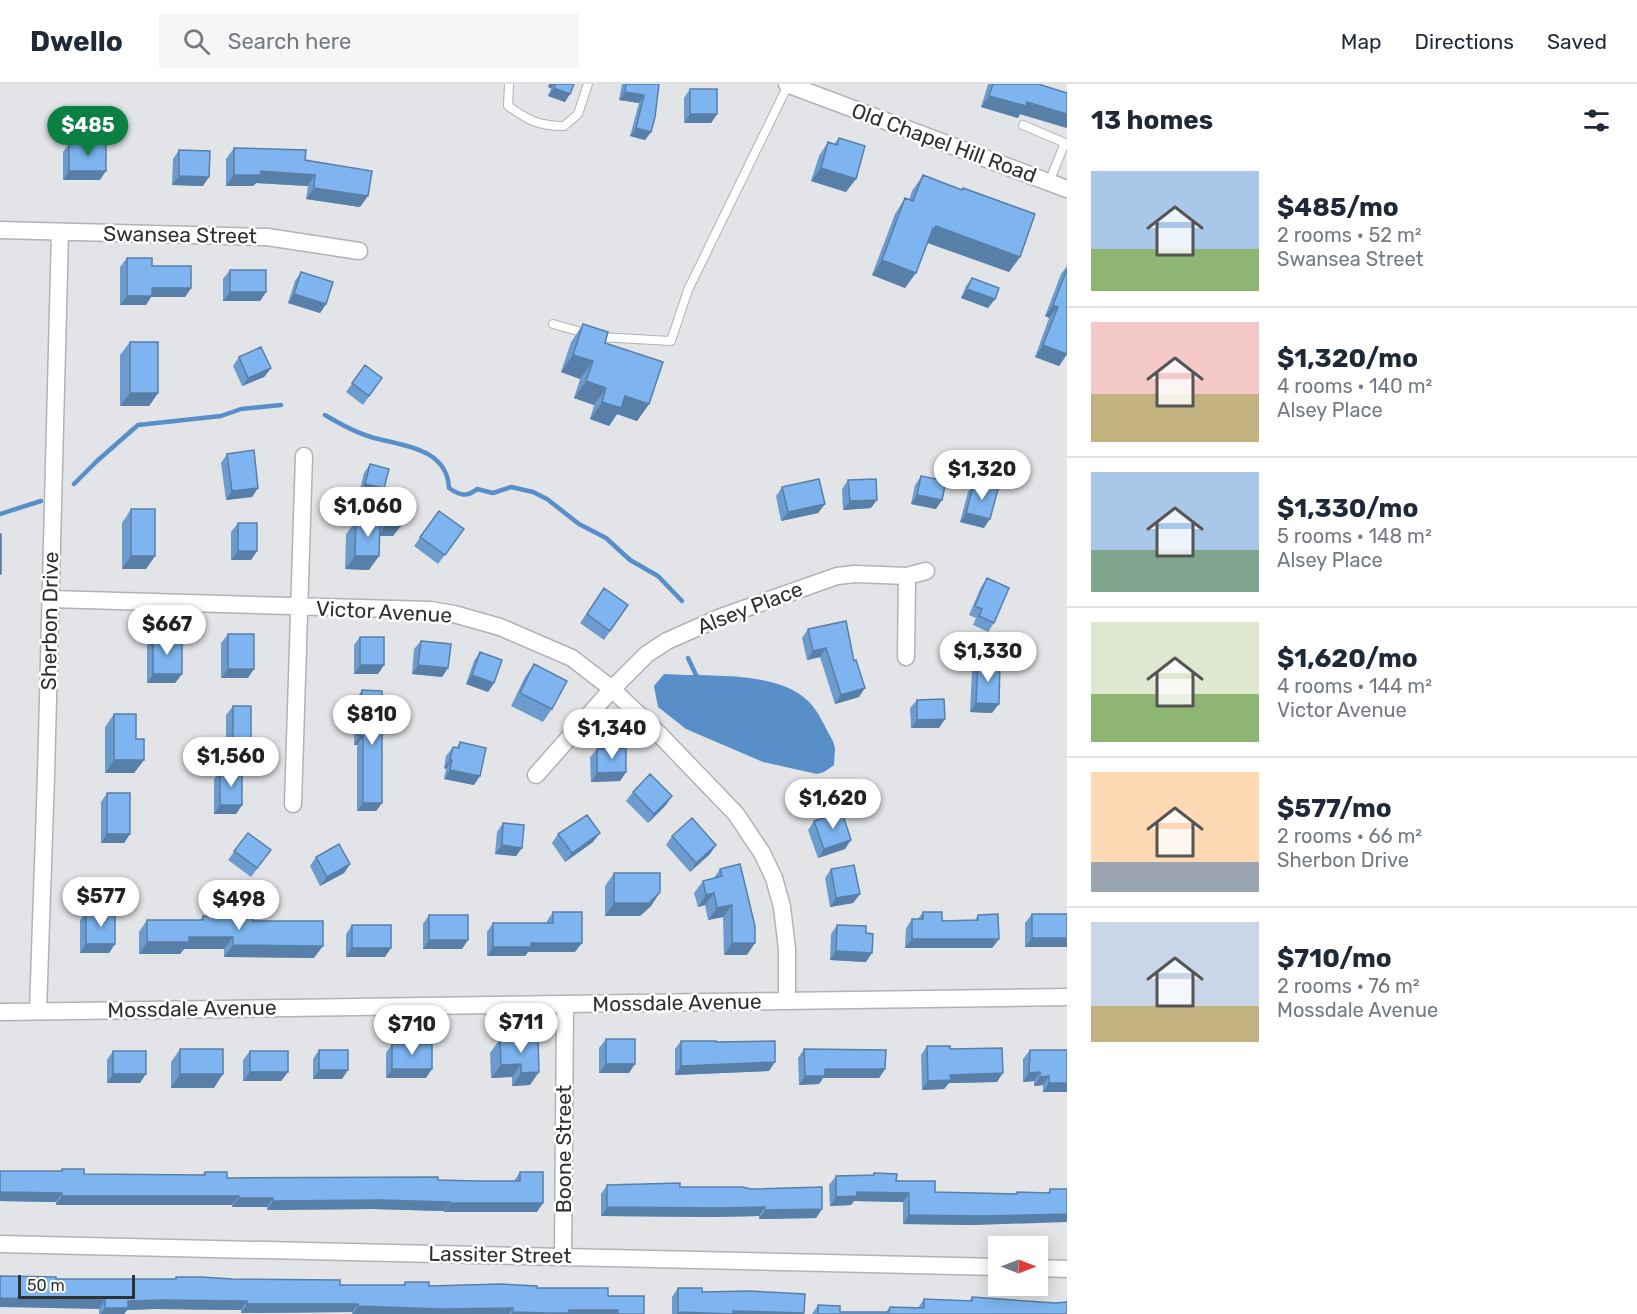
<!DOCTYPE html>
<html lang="en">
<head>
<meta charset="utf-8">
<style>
  :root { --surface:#fff; --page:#f6f6f7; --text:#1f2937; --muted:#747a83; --line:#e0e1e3; --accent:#0b8043 }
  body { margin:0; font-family:Rubik,sans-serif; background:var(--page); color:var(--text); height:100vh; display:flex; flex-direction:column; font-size:22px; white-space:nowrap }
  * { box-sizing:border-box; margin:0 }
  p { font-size:20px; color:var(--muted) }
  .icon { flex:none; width:33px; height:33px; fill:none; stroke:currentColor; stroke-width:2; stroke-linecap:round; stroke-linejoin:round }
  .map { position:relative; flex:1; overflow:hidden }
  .drawer { display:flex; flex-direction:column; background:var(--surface); width:570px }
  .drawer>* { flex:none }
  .needle { width:39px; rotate:90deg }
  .fabs { position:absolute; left:988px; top:1152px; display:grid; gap:12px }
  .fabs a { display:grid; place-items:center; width:60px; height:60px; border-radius:0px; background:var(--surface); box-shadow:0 3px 15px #0003; font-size:30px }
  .scale { position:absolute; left:18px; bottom:15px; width:117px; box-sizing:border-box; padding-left:6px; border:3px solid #2f3031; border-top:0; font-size:16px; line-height:21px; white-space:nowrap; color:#2f3031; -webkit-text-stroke:4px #fff; paint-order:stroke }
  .price { position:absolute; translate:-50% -51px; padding:0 14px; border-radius:21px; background:#fff; color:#222; font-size:20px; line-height:39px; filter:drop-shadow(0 2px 3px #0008) }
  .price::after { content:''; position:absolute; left:50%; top:36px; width:18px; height:14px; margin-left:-9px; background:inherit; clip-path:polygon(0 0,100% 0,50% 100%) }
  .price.on { background:var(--accent); color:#fff }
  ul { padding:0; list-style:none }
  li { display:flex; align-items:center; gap:18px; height:150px; padding:0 24px }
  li+li { border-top:2px solid var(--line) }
  li span { display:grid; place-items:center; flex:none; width:168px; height:120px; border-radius:0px; color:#555 }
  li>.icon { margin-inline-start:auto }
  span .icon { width:72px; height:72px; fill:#fffc; stroke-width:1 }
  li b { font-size:26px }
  h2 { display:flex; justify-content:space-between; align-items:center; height:72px; padding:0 24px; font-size:26px }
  header { display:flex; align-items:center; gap:36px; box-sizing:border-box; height:84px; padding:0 30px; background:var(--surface); border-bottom:2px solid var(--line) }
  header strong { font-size:28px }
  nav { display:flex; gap:33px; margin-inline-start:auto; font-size:21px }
  .search { width:420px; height:54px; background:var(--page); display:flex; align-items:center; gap:15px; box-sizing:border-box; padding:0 21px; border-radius:0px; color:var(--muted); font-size:22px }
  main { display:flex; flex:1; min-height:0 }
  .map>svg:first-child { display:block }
  .water { fill:#598fc8 }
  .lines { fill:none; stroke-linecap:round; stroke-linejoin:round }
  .stream { stroke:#598fc8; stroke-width:4.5 }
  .service-casing { stroke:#b0b2b5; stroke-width:10 }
  .minor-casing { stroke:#b0b2b5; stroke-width:19 }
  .service { stroke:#fff; stroke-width:8 }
  .minor { stroke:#fff; stroke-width:16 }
  .wall { fill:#6c9cce }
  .shaded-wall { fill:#587fa8 }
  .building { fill:#7eb5f0; stroke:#587fa8; stroke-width:1.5 }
  .labels { text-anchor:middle; stroke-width:5; stroke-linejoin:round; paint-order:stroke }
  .street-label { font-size:21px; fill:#2f3031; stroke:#fff }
</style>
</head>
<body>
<header>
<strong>Dwello</strong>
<div class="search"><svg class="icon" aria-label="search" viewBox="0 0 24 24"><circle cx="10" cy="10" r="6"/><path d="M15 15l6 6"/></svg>Search here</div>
<nav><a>Map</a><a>Directions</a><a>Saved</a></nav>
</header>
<main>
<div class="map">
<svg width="1067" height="1230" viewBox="0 0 1067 1230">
  <rect width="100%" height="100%" fill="#e2e4e7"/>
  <path class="water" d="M664 590C706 593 776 586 808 617 819 627 825 644 833 657L835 664 834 681 824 688 817 690 763 678 686 645 658 623 654 602Z"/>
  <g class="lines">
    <path class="stream" d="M325 331C340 340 354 348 371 353 401 362 447 363 449 404 459 411 467 414 477 405L493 409 511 403 533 408 547 415 579 440 606 454 630 476 658 492 682 517
      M74 400 97 377 138 341 221 332 241 325 281 321
      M0 430 41 417
      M688 574 696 591 699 594"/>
    <defs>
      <path id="service" d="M509 0 508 22C528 36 538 42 564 42L578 30 588 0
        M1023 41 1065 59 1049 98
        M553 240 599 253 671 257 688 206 788 1"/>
      <path id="minor" d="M787 0 1067 105
        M0 146 267 153 359 167
        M907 492 926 487
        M51 515 430 526 454 530 500 543 572 574 612 605 661 652 736 730 762 769 774 794 782 823 787 865V917
        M536 691 612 605 647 570 667 557 721 533 837 492 855 490 907 492 906 573
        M293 720 304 372
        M38 927 46 692 60 148
        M0 928 1067 913
        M0 1160 999 1183
        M563 1173 565 921
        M1038 1184 1067 1185"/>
    </defs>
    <use href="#service" class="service-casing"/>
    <use href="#minor" class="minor-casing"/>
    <use href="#service" class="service"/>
    <use href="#minor" class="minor"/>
  </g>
  <path class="wall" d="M549 0H574L565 18 548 12 551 4 548 3Z
    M622 0H659L651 48 645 56 630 52 639 19 619 16Z
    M988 0H1038L1067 9V44L1020 30 1018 34 981 23Z
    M690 5 717 30 711 39H684V14Z
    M839 54 846 108 811 97 819 72 828 58 834 60Z
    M69 60 100 96H63V68Z
    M234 64 305 76 360 123 306 115 308 102 256 99 253 102H226V75Z
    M179 66 203 102 172 101 173 75Z
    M923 91 962 106 963 104 1020 173 1009 188 927 159 905 204 872 191 895 130 905 114 909 116 912 107Z
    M127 174 191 204 185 213H151L146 221H120V183Z
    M1067 182V270L1059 282 1035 273 1049 234 1045 232 1061 190Z
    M230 186 266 208 260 217H223V195Z
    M301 188 326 220 320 229 288 219 295 197Z
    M972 194 995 215 988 224 961 214 966 202Z
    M583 240 605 259 649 320 637 337 617 330 609 342 590 335 594 321 574 314 580 295 561 288 571 258Z
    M130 258 158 309 149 322H120V271Z
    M239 273 271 284 264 293 242 302 233 282Z
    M365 281 382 294 363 321 346 308Z
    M227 370 258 404 252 413 226 416 221 379Z
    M370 380 384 404 377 413 359 409 364 389Z
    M921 392 936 425 911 420 915 401Z
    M848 396 871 424 843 426 842 405Z
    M974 399 984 444 960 438 968 408Z
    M782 403 825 420 818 429 781 437 776 412Z
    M131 425 155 472 146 485H122V439Z
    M387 427 403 439 393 452H379L369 486 345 485 346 450 356 437 380 438Z
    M439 427 464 445 438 480 414 462Z
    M238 439 257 467 251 476H231V448Z
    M987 494 994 539 988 548 973 541 976 534 969 531 981 503Z
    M604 504 628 521 604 556 580 539Z
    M846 537 859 613 835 620 820 573 807 576 802 554 808 545Z
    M228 550 248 594H221V559Z
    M153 553 182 590 175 599H147V561Z
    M360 553 384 581 378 590H354V561Z
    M421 557 448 584 442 593 412 590 414 565Z
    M480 568 494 599 488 608 466 600 474 577Z
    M978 577 992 629 970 628 972 586Z
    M534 580 552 625 543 638 511 622 525 593Z
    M362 606 382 719 376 727H357V661H354L356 615Z
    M917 616 939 644H911L910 624Z
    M233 622 251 656 245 665H226V631Z
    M114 630 136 655 144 676 134 689H105V643Z
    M460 658 474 701 444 695 446 685 444 684 446 672 453 663H457Z
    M597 665 626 688 620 697 591 698 590 673Z
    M220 687 242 721 236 730H214V695Z
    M633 708 672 712 666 721 648 739 626 717Z
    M107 709 130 750 124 759H101V718Z
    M814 737 845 765 818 774 808 746Z
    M503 739 522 764 516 772 495 770 497 748Z
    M248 749 271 766 251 793 228 776Z
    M558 750 593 758 565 778 552 759Z
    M672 752 710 770 690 788 666 761Z
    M316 773 350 780 344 789 320 802 310 782Z
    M720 785 747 871H724L723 833 708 836 705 821 698 823 694 809 703 797 714 794Z
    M831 785 860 810 853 819 830 823 825 794Z
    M614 789 660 808 651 822 640 832H605V802Z
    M86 828 115 860 109 869H80V836Z
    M553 828 575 868H528L525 872H487V848L493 839H547V837Z
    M923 828 942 837 975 836 978 831 999 855 992 864H905L906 844 912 835H918Z
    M1032 830 1067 863H1025V839Z
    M429 831 462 865H423V840Z
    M203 832 253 837 314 874 224 873V865H184L180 870H139V848L147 836H200Z
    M352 841 385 873H346V850Z
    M837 841 866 878 830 876 831 850Z
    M538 954 530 1001 512 1002V993L491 994 490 969 500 955Z
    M606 955 629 989H599V964Z
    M681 957 716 958 769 987 675 991V965Z
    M392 960 426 994H386V969Z
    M927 962 950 965 997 998 949 999 944 1005 922 1006 921 971Z
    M180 965 214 1004H171V978Z
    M804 965 885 985 879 994H823L819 1000 799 1001 798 974Z
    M319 966 342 995H313V975Z
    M1030 966 1067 1008H1043V1001L1034 1002V997L1023 998V975Z
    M113 967 140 999H107V976Z
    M250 967 288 988 281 997H243V976Z
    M62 1085 84 1090 202 1091 205 1088 227 1094 476 1097H514L520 1088 537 1128H444V1127L373 1125 267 1126V1123H232V1121H56V1118L0 1117V1087H61Z
    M874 1089 935 1108 1015 1110 1017 1108 1048 1109 1050 1105H1067L976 1141 903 1140V1118L854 1117 851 1121 830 1122 829 1101 836 1092 872 1091Z
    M607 1101 680 1103 822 1125 816 1134 759 1135V1132L713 1133 601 1132V1110Z
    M176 1193 340 1201H403L405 1198 429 1202 537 1204 608 1212 644 1230H352V1228L241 1229V1226L155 1225 127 1226 124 1230H99V1225L56 1195H175Z
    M678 1204 702 1208 804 1229 803 1230H672V1213Z
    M972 1213 1055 1219 1067 1230H812L818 1221 840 1228H886L890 1223 918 1224 924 1215 969 1217Z"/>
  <path class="shaded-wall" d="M550 0H554L551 4 548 3Z
    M554 4 570 10 565 18 548 12Z
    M625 8 644 11 639 19 619 16Z
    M989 12 1027 18 1067 30V44L1020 30 1018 34 981 23Z
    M690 30H717L711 39H684Z
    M636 44 651 48 645 56 630 52Z
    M821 84 856 95 846 108 811 97Z
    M69 87H106L100 96H63Z
    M261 87 315 91 308 102 256 99 253 102H226L234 91Z
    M179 92 209 93 203 102 172 101Z
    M314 104 368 112 360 123 306 115Z
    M936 142 1020 173 1009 188 926 158 933 144Z
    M882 176 916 189 905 204 872 191Z
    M152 204H191L185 213H151L146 221H120L127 212Z
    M967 205 995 215 988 224 961 214Z
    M230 208H266L260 217H223Z
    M294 210 326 220 320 229 288 219Z
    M1053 221 1058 223 1049 234 1045 232Z
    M1043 261 1067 270 1059 282 1035 273Z
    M573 271 593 277 580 295 561 288Z
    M271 284 264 293 242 302 248 294Z
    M586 297 606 304 594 321 574 314Z
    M130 309H158L149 322H120Z
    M625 312 649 320 637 337 617 330 609 342 590 335 602 318Z
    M365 400 384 404 377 413 359 409Z
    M258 404 252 413 226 416 232 407Z
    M917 411 942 416 936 425 911 420Z
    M877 416 871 424 843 426 850 417Z
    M825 420 818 429 781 437 788 428Z
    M966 429 990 435 984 444 960 438Z
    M387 439H403L393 452H378Z
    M238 467H257L251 476H231Z
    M131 472H155L146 485H122Z
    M355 472H379L369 486 345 485Z
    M826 564 820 573 807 576 813 567Z
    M360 581H384L378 590H354Z
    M418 581 448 584 442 593 412 590Z
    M228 585H254L248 594H221Z
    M153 590H182L175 599H147Z
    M472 591 494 599 488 608 466 600Z
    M865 604 859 613 835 620 841 611Z
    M976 619 999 620 992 629 970 628Z
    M945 635 939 644H911L917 636Z
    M360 652H363L357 661H354Z
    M233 656H251L245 665H226Z
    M450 675 452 676 446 685 444 684Z
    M114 676H144L134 689H105Z
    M450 686 480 692 474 701 444 695Z
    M626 688 620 697 591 698 597 689Z
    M672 712 666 721 648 739 654 730Z
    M363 719H382L376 727H357Z
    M220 721H242L236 730H214Z
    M600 749 593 758 565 778 572 769Z
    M107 750H130L124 759H101Z
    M851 756 845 765 818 774 824 765Z
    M502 761 522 764 516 772 495 770Z
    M716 761 710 770 690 788 696 779Z
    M350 780 344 789 320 802 327 793Z
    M660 808 651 822 640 832H605L614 819Z
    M714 809 705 821 698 823 706 811Z
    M860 810 853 819 830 823 836 814Z
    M732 821 723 833 708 836 717 824Z
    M189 853H233L224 865H184L180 870H139L147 858Z
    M1032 854H1067V863H1025Z
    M912 855H999L992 864H905Z
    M429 856H468L462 865H423Z
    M531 859H582L575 868H528L525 872H487L493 863Z
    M732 859H755L747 871H724Z
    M86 860H115L109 869H80Z
    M233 861 323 862 314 874 224 873Z
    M352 864H391L385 873H346Z
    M836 867 872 869 866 878 830 876Z
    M775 978 769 987 675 991 681 982Z
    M521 980 512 993 491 994 501 981Z
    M606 980H635L629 989H599Z
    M392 985H432L426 994H386Z
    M825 985H885L879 994H823L819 1000 799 1001 805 992Z
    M319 986H348L342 995H313Z
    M250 988H288L281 997H243Z
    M539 988 530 1001 512 1002 521 989Z
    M1040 988 1034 997 1023 998 1029 989Z
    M1003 989 997 998 949 999 944 1005 922 1006 928 997 950 991Z
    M113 990H146L140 999H107Z
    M180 990H223L214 1004H171Z
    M1049 992 1043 1001 1034 1002 1040 993Z
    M1049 999H1067V1008H1043Z
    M0 1108 62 1109 56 1118 0 1117Z
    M857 1108 909 1109 903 1118 854 1117 851 1121 830 1122 836 1113Z
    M62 1112H239L232 1121H56Z
    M239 1114H273L267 1123H232Z
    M380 1116 450 1118 444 1127 373 1125 267 1126 273 1117Z
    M450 1119H543L537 1128H444Z
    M607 1123H765L759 1132 713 1133 601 1132Z
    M822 1125 816 1134 759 1135 765 1126Z
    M1067 1130V1138L976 1141 903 1140 909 1131Z
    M0 1214 105 1216 99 1225 0 1223Z
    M161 1216 247 1217 241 1226 155 1225 127 1226 124 1230H101L105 1224 128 1217Z
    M247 1220H358L352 1228 241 1229Z
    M358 1222 513 1224 509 1230H353Z
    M569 1226H618L616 1230H511L513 1228Z
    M733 1227 804 1229 803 1230H677L678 1228Z"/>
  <path class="building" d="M555 0H574L570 10 554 4Z
    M626 0H659L655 33 651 48 636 44 644 11 625 8Z
    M993 0H1038L1067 9V30L1027 18 1026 22 989 12Z
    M690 5H717V30H690Z
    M839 54 865 62 856 95 821 84 828 58 837 61Z
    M69 60H106V87H69Z
    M234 64 306 66 305 76 372 87 368 112 314 104 315 91 261 87V91H234Z
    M179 66 210 67 209 93 179 92Z
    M923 91 962 106 963 104 1035 130 1020 173 936 142 935 145 933 144 916 189 882 176 905 114 913 117Z
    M127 174H152V182H191V204H152V212H127Z
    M1067 185V270L1043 261 1058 223 1053 221Z
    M230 186H266V208H230Z
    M301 188 333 198 326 220 294 210Z
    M972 194 999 204 995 215 967 205Z
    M583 240 608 248 605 259 663 278 649 320 625 312 621 324 602 318 606 304 586 297 593 277 573 271Z
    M130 258H158V309H130Z
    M261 263 271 284 248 294 239 273Z
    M365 281 382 294 369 312 352 299Z
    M254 366 258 404 232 407 227 370Z
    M370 380 389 385 384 404 365 400Z
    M921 392 946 397 942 416 917 411Z
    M819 395 825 420 788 428 782 403Z
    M876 395 877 416 850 417 848 396Z
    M974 399 998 405 990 435 966 429Z
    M131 425H155V472H131Z
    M387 427H403V439H387Z
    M439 427 464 445 445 471 420 453Z
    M356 437H380L379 472H355Z
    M238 439H257V467H238Z
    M0 450H1V490H0Z
    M987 494 1009 504 994 539 979 532 982 525 975 522Z
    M604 504 628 521 610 547 587 530Z
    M846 537 854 577 856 576 865 604 841 611 826 564 813 567 808 545Z
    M228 550H254V585H228Z
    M153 553H182V590H153Z
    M360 553H384V581H360Z
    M421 557 451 560 448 584 418 581Z
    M480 568 502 576 494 599 472 591Z
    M978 577 1000 578 999 620 976 619Z
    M534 580 567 597 552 625 520 609Z
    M362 606 382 607V719H363V652H360Z
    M944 615 945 635 917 636V616Z
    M233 622H251V656H233Z
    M114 630H136V655H144V676H114Z
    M460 658 486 664 480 692 450 686 452 676 450 675 453 663 459 664Z
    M626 664V688L597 689V665Z
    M220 687H242V721H220Z
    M650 690 672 712 654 730 633 708Z
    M107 709H130V750H107Z
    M842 728 851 756 824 765 814 737Z
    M587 731 600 749 572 769 558 750Z
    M692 734 716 761 696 779 672 752Z
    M503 739 524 741 522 764 502 761Z
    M248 749 271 766 257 784 234 767Z
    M339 760 350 780 327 793 316 773Z
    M740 780 755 842V859H732V821L717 824 714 809 706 811 703 797 722 792 720 785Z
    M854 781 860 810 836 814 831 785Z
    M614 789H660V808L649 819H614Z
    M86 828H115V860H86Z
    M553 828H582V859H531V863H493V839H553Z
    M923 828H942V837L978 836V831L998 830 999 855H912V835H923Z
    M1032 830H1067V854H1032Z
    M429 831H468V856H429Z
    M203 832H253V837H323V862L233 861V853H189V858H147V836H203Z
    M352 841H391V864H352Z
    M837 841 866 842V849L873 850 872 869 836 867Z
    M538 954 539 988 521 989V980L501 981 500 955Z
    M606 955H635V980H606Z
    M681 957H716V958L775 957V978L681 982Z
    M392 960H432V985H392Z
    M927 962H950V965L1002 964 1003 989 950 991 951 996 928 997Z
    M180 965H223V990H180Z
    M804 965 886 966 885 985H825V992H805Z
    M319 966H348V986H319Z
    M1030 966H1067V999H1049V992L1040 993V988L1029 989Z
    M113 967H146V990H113Z
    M250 967H288V988H250Z
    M62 1085H84V1090L205 1091V1088H227V1094L438 1093V1096L476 1097H520V1088H543V1119H450V1118L380 1116 273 1117V1114H239V1112H62V1109L0 1108V1087H62Z
    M874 1089 897 1090 896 1097H935V1108L1017 1110V1108L1050 1109V1105H1067V1130L982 1132 909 1131V1109L857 1108V1112L836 1113V1092L874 1091Z
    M680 1099V1103H742L751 1105 822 1103V1125L765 1126V1123L720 1124 607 1123V1101Z
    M0 1192 56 1193V1195H176V1193H201L232 1195 340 1196V1201H405V1198H429V1202L501 1200 537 1202V1204H608V1212H644V1230H618V1226H569V1229H548L513 1228V1224L441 1225 358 1222V1220H247V1217L161 1216 128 1217V1224H105V1216L0 1214Z
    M678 1204H702V1208L749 1207 805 1210 804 1229 733 1227V1230L678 1228Z
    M972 1213 1055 1219 1067 1218V1230H818V1221L840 1222V1228H889L890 1223 924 1224V1215L972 1217Z"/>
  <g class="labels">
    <g class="street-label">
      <text transform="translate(944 59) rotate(20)" y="7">Old Chapel Hill Road</text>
      <text transform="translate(180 151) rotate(1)" y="7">Swansea Street</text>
      <text transform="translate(750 524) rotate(-21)" y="7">Alsey Place</text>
      <text transform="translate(384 528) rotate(3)" y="7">Victor Avenue</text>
      <text transform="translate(50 537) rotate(-89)" y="7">Sherbon Drive</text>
      <text transform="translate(677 919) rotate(-1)" y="7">Mossdale Avenue</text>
      <text transform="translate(192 925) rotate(-1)" y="7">Mossdale Avenue</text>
      <text transform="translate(564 1065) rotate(-90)" y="7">Boone Street</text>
      <text transform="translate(500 1171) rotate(1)" y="7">Lassiter Street</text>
    </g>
  </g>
</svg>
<div class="fabs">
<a><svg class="needle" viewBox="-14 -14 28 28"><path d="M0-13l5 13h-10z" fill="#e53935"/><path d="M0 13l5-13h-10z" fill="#747a83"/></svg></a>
</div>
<div class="scale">50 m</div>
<b class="price on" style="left:88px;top:73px">$485</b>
<b class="price" style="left:982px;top:417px">$1,320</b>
<b class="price" style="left:368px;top:454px">$1,060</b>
<b class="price" style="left:167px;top:572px">$667</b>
<b class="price" style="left:988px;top:599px">$1,330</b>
<b class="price" style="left:372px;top:662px">$810</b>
<b class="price" style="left:612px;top:676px">$1,340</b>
<b class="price" style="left:231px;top:704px">$1,560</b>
<b class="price" style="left:833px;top:746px">$1,620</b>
<b class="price" style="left:101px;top:844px">$577</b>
<b class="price" style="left:239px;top:847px">$498</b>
<b class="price" style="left:521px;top:970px">$711</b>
<b class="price" style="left:412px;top:972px">$710</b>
</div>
<section class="drawer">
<h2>13 homes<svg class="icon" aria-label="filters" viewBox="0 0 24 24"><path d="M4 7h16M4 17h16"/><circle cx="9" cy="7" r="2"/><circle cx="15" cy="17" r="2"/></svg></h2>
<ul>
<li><span style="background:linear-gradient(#a9c7e8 65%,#8fb573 0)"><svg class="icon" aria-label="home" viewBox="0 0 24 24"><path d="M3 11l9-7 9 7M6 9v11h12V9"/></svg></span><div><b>$485/mo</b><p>2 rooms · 52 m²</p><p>Swansea Street</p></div></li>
<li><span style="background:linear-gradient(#f6c9c9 60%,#c2b280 0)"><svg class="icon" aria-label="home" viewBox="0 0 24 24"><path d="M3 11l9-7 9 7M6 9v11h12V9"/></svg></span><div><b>$1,320/mo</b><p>4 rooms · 140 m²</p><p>Alsey Place</p></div></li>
<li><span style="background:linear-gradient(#a9c7e8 65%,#7fa58c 0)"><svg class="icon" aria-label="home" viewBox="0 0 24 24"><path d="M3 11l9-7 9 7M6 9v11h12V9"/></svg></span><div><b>$1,330/mo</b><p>5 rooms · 148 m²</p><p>Alsey Place</p></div></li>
<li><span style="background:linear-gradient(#dfe7d0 60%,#8fb573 0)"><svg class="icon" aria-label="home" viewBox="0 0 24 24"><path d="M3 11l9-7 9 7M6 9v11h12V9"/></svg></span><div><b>$1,620/mo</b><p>4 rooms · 144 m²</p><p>Victor Avenue</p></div></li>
<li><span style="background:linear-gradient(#ffd9b3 75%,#9aa5b1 0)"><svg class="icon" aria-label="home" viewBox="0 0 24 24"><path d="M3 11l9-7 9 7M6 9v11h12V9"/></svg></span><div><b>$577/mo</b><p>2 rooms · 66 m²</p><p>Sherbon Drive</p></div></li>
<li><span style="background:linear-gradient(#c9d6e8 70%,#c2b280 0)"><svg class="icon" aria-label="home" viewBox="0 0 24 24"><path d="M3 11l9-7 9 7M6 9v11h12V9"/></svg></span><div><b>$710/mo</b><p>2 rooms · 76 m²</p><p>Mossdale Avenue</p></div></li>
</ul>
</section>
</main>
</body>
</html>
